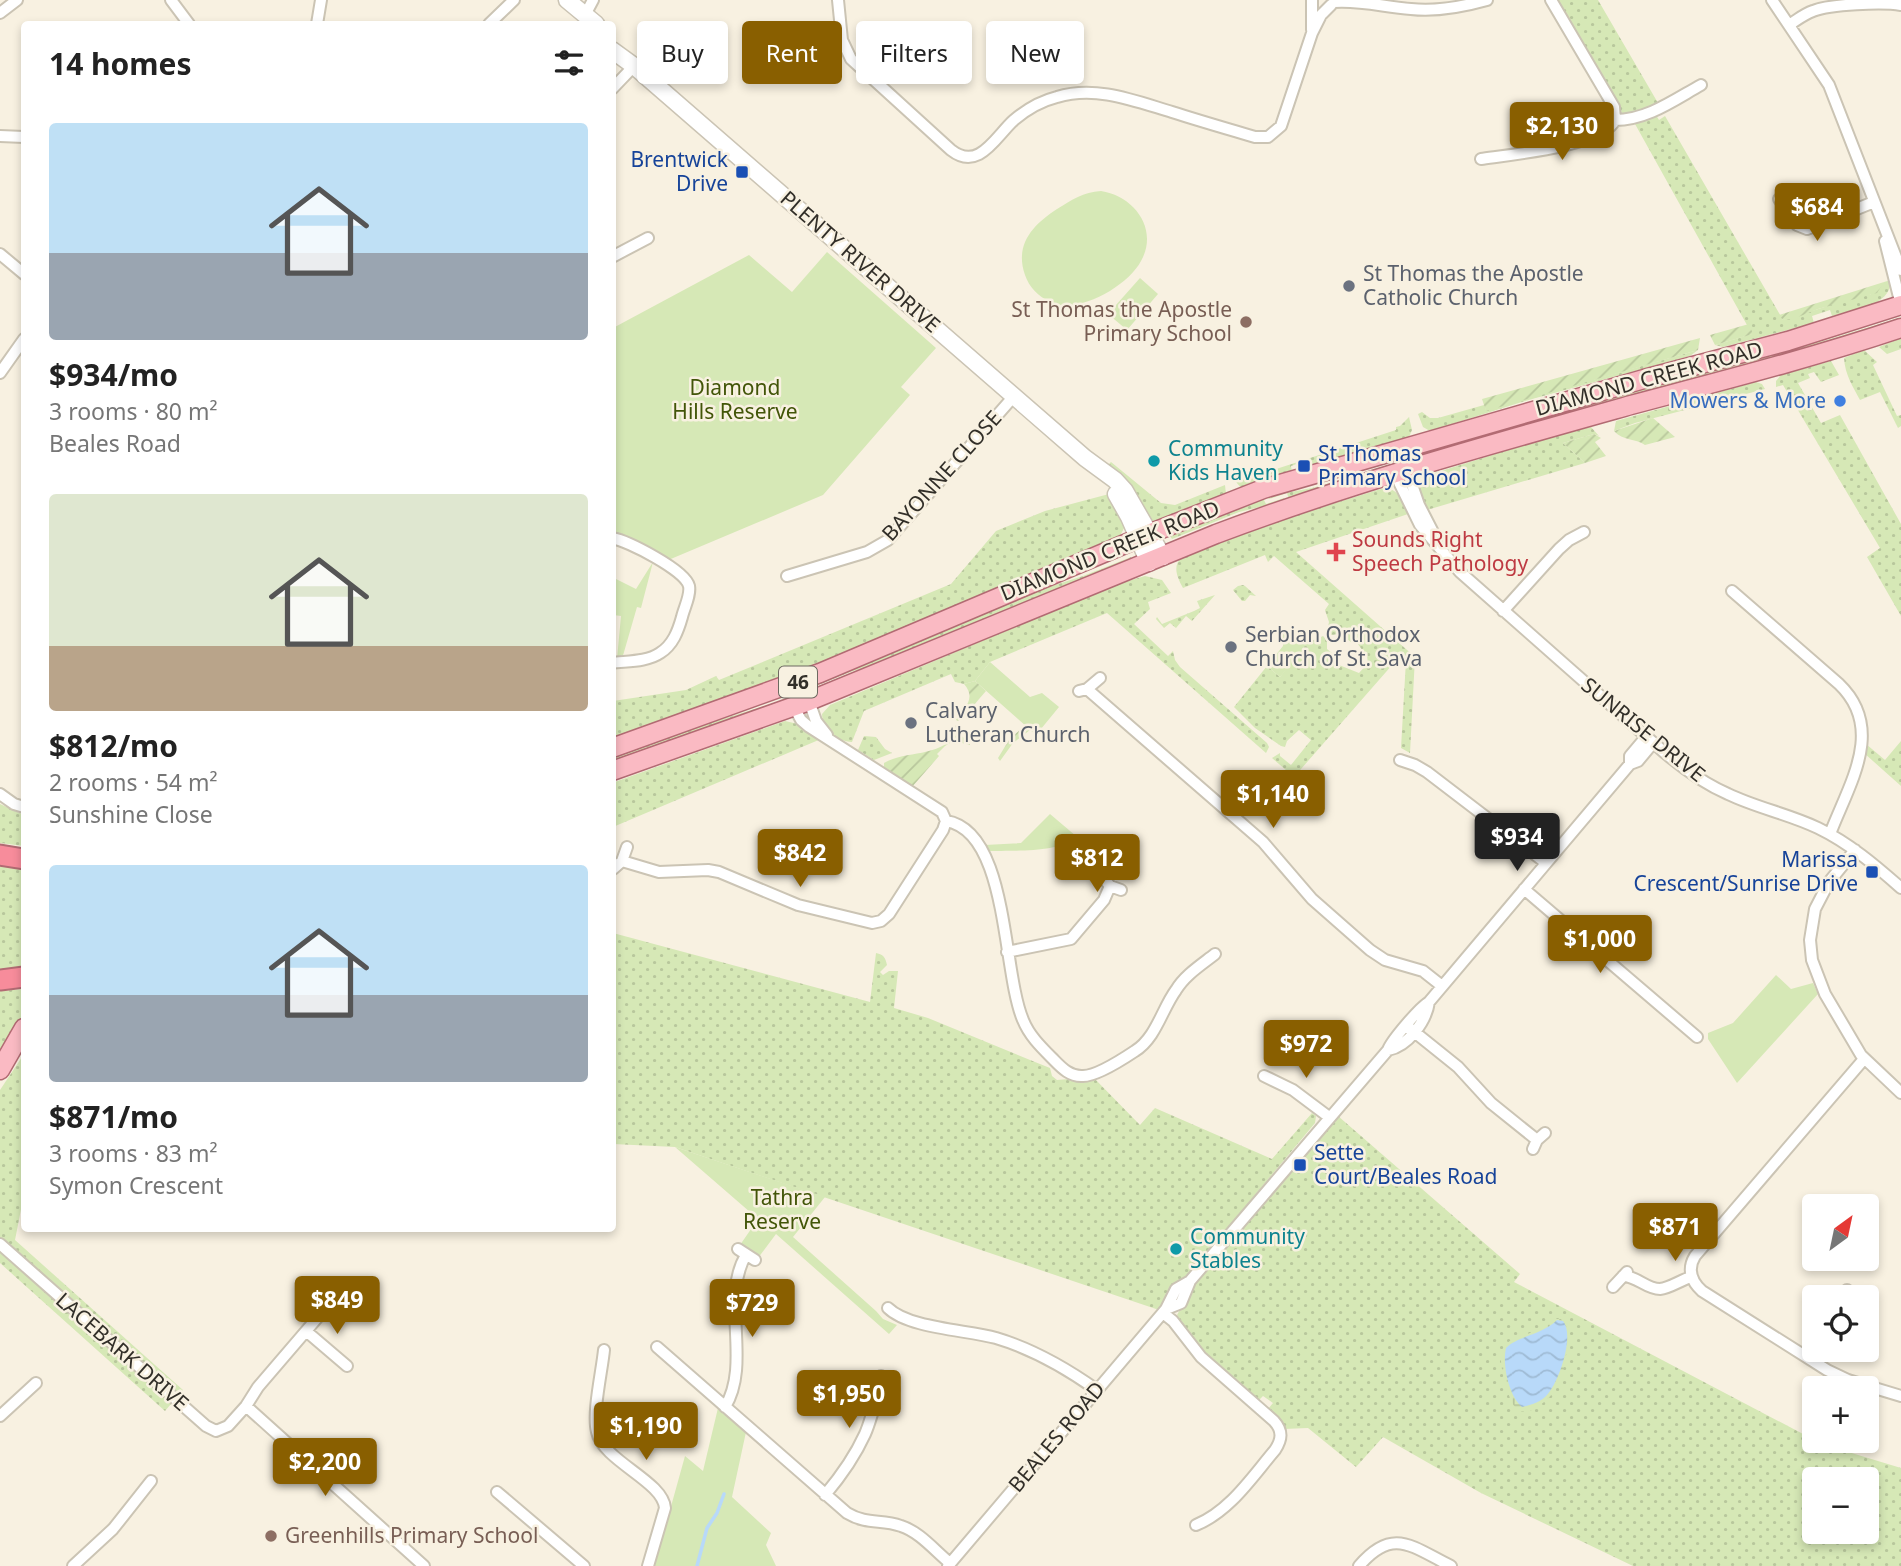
<!DOCTYPE html>
<html lang="en">
<head>
<meta charset="utf-8">
<style>
  :root { --surface:#fff; --page:#f6f6f6; --text:#222; --muted:#767676; --accent:#895f00 }
  body { margin:0; font-family:"Noto Sans",sans-serif; background:var(--page); color:var(--text); height:100vh; display:flex; flex-direction:column; font-size:26px; white-space:nowrap }
  * { box-sizing:border-box; margin:0 }
  p { font-size:23px; color:var(--muted) }
  .icon { flex:none; width:38px; height:38px; fill:none; stroke:currentColor; stroke-width:2; stroke-linecap:round; stroke-linejoin:round }
  .map { position:relative; flex:1; overflow:hidden }
  .sheet { position:absolute; left:21px; top:21px; width:595px; height:1211px; display:flex; flex-direction:column; background:var(--surface); border-radius:7px; box-shadow:0 4px 10px #0003 }
  .sheet>* { flex:none }
  .top-card { position:absolute; left:637px; top:21px; width:665px; height:63px; display:flex; gap:14px }
  .needle { width:46px; rotate:33deg }
  .controls { position:absolute; left:1802px; top:1194px; display:grid; gap:14px }
  .controls a { display:grid; place-items:center; width:77px; height:77px; border-radius:7px; background:var(--surface); box-shadow:0 4px 10px #0003; font-size:35px }
  .price { position:absolute; translate:-50% -60px; padding:0 16px; border-radius:7px; background:var(--accent); color:#fff; font-size:23px; line-height:46px; filter:drop-shadow(0 2px 4px #0008) }
  .price::after { content:''; position:absolute; left:50%; top:42px; width:21px; height:16px; margin-left:-10px; background:inherit; clip-path:polygon(0 0,100% 0,50% 100%) }
  .price.on { background:#222; color:#fff }
  ul { padding:0; list-style:none }
  li { display:grid; align-content:center; gap:14px; height:371px; padding:0 28px }
  li span { display:grid; place-items:center; height:217px; border-radius:7px; color:#555 }
  li>.icon { margin-inline-start:auto }
  span .icon { width:126px; height:126px; fill:#fffc; stroke-width:1 }
  li b { font-size:30px }
  h2 { display:flex; justify-content:space-between; align-items:center; height:84px; padding:0 28px; font-size:30px }
  .tag { padding:0 24px; border-radius:7px; background:var(--surface); box-shadow:0 4px 10px #0003; font-size:24px; line-height:63px }
  .tag.on { background:var(--accent); color:#fff }
  .map>svg:first-child { display:block }
  .grass { fill:url(#grass-dots); fill-rule:evenodd }
  .wetland { fill:url(#wetland-marsh); fill-rule:evenodd }
  .park { fill:#d6e8b6 }
  .garden { fill:url(#garden-furrows) }
  .water { fill:url(#water-waves) }
  .lines { fill:none; stroke-linecap:round; stroke-linejoin:round }
  .stream { stroke:#b8d9f9; stroke-width:3.5 }
  .street-casing { stroke:#cbc4b4; stroke-width:14 }
  .secondary-casing { stroke:#cbc4b4; stroke-width:19 }
  .primary-casing { stroke:#b26b73; stroke-width:21 }
  .highway-casing { stroke:#b26b73; stroke-width:23 }
  .street { stroke:#fff; stroke-width:10 }
  .secondary { stroke:#fff; stroke-width:16 }
  .primary { stroke:#fabac3; stroke-width:18 }
  .highway { stroke:#f78c9b; stroke-width:19 }
  .transit-dot { fill:#1a4fb4; stroke:#f8f1e1; stroke-width:2.5 }
  .worship-dot { fill:#6b7280; stroke:#f8f1e1; stroke-width:2.5 }
  .education-dot { fill:#8d6e63; stroke:#f8f1e1; stroke-width:2.5 }
  .shop-dot { fill:#3f7fe0; stroke:#f8f1e1; stroke-width:2.5 }
  .culture-dot { fill:#0f9aa8; stroke:#f8f1e1; stroke-width:2.5 }
  .health-dot { fill:#e0444e; stroke:#f8f1e1; stroke-width:2.5 }
  .labels { text-anchor:middle; stroke-width:5; stroke-linejoin:round; paint-order:stroke }
  .shield { fill:#f8f1e1; stroke:#6d6960; stroke-width:2 }
  .shield-label { font-size:19px; font-weight:bold; fill:#322f29 }
  .transit-label { font-size:21px; fill:#164399; stroke:#f8f1e1; text-anchor:end }
  .street-label { font-size:21px; fill:#322f29; stroke:#f8f1e1 }
  .worship-label { font-size:21px; fill:#5b616d; stroke:#f8f1e1; text-anchor:start }
  .education-label { font-size:21px; fill:#785e54; stroke:#f8f1e1; text-anchor:end }
  .park-label { font-size:21px; fill:#425508; stroke:#f8f1e1 }
  .shop-label { font-size:21px; fill:#366cbe; stroke:#f8f1e1; text-anchor:end }
  .culture-label { font-size:21px; fill:#0d838f; stroke:#f8f1e1; text-anchor:start }
  .health-label { font-size:21px; fill:#be3a42; stroke:#f8f1e1; text-anchor:start }
</style>
</head>
<body>
<div class="map">
<svg width="1901" height="1566" viewBox="0 0 1901 1566">
  <defs>
    <pattern id="grass-dots" width="8" height="8" patternUnits="userSpaceOnUse" patternTransform="scale(1.75)"><rect width="8" height="8" fill="#d6e8b6"/><path d="M2 2h.1M6 6h.1" fill="none" stroke="#b8c79c" stroke-width="1.8" stroke-linecap="round"/></pattern>
    <pattern id="wetland-marsh" width="20" height="14" patternUnits="userSpaceOnUse" patternTransform="scale(1.75)"><rect width="20" height="14" fill="#d6e8b6"/><path d="M1 5h8M5 5V1M11 12h8M15 12V8" fill="none" stroke="#b8c79c"/></pattern>
    <pattern id="garden-furrows" width="10" height="10" patternUnits="userSpaceOnUse" patternTransform="scale(1.75)"><rect width="10" height="10" fill="#d6e8b6"/><path d="M-1 1l2-2M0 10L10 0M9 11l2-2" fill="none" stroke="#b8c79c"/></pattern>
    <pattern id="water-waves" width="16" height="10" patternUnits="userSpaceOnUse" patternTransform="scale(1.75)"><rect width="16" height="10" fill="#b8d9f9"/><path d="M0 5q4-4 8 0t8 0" fill="none" stroke="#9fbbd5"/></pattern>
  </defs>
  <rect width="100%" height="100%" fill="#f8f1e1"/>
  <path class="grass" d="M1557 0H1598L1658 103C1646 110 1635 119 1622 113Z
    M1656 115 1659 120 1665 116 1783 320 1863 295H1870L1884 282 1891 280C1891 307 1852 310 1832 316L1830 310 1812 316 1814 323 1723 347 1715 345 1752 334 1635 124Z
    M1896 319 1897 323 1506 435 1468 441 1417 456 1415 452 1743 360 1827 340Z
    M1901 338V349L1887 354 1879 347Z
    M1698 350 1690 356 1525 401 1430 431 1423 427 1418 414 1422 412 1430 418H1438L1484 405 1486 410Z
    M1864 350 1877 362 1873 365 1897 416 1901 415V426L1898 428 1880 392 1860 400C1853 387 1845 375 1844 358Z
    M1831 361 1839 375 1821 382 1814 372 1808 374 1810 378 1798 383 1821 423 1840 415 1901 524V616L1867 557 1880 548 1783 385 1776 387V381L1781 375Z
    M1756 382 1762 384 1765 389 1635 423 1614 431 1616 421Z
    M1409 417 1412 430 1409 437 1308 467 1305 461 1291 466 1292 472 1242 489 1236 482 1396 430V427L1400 426Z
    M1591 427 1599 436 1594 434 1563 443 1585 463 1427 510 1419 490 1420 483 1428 475 1553 436Z
    M1111 462 1161 503 1175 505 1225 485 1226 494 1155 522 1150 521 1107 466Z
    M1380 469 1289 500 1287 493 1269 499 1268 496 1312 488Z
    M1384 488C1399 488 1402 502 1408 514L1296 552 1415 657 1410 753 1401 748 1406 660 1400 656 1294 777 1272 758 1280 753V756L1291 765 1311 740 1299 730 1287 741 1285 747 1281 746 1255 728 1234 707 1267 666 1280 677 1293 660 1299 656 1294 642 1286 634 1283 635 1281 631 1283 630 1297 642 1301 637 1314 640 1323 636 1327 640V649L1338 658 1339 665 1359 673 1368 663 1367 656 1357 643 1351 642 1340 634 1331 635 1327 631 1329 622 1325 610 1329 604 1274 556 1268 562 1265 555 1183 588C1177 577 1172 566 1182 557L1258 527Z
    M1109 494 1125 526 1119 538 826 662 613 739V701L686 690 716 676 719 680 951 584 996 531 1045 511Z
    M1263 498 1266 504 1284 498 1285 501 1239 512 1172 539 1169 535Z
    M1131 557V561L887 662 853 671 818 685 816 681 1030 593 1083 576Z
    M1145 576 1162 580 1171 593 1148 602 1150 609 1134 624 1168 656 1173 651 1175 660 1180 667 1267 743 1269 747 1266 753 1107 613 990 662 975 681 964 684 955 682 951 674 864 711 852 742C837 742 822 728 822 714L830 705 1115 585Z
    M1243 585 1245 586 1256 596 1250 595 1245 601H1242L1233 590 1238 586Z
    M1215 595 1192 621 1186 616 1176 628 1170 623 1164 628 1156 619 1157 617 1162 624 1194 611 1200 608 1197 601Z
    M780 701 782 705 613 765 612 754Z
    M785 721 798 724 821 739 613 827 612 783Z
    M864 736 876 737 885 749 892 753 874 760 858 750Z
    M1901 741V786L1864 753 1866 744 1885 760Z
    M0 804 24 815V846L0 843Z
    M0 864 24 868V966L12 970H0Z
    M613 933 870 1002 876 953C884 955 885 957 887 965L880 972 883 975 889 971H898L894 1008 928 1018 1035 1062 1050 1068 1052 1076 1057 1080 1093 1077 1140 1125 1155 1108 1272 1159 1312 1113 1316 1116 1315 1123 1159 1310 675 1147 613 1144Z
    M24 989V1014L0 1058V991Z
    M24 1054V1194L15 1240 183 1390 165 1411 0 1263V1090Z
    M1338 1116 1520 1274 1514 1282 1822 1444 1901 1468V1566H1633L1481 1493 1383 1437 1356 1467 1308 1428 1284 1429 1268 1409 1273 1403 1263 1396 1258 1401 1201 1350 1177 1315 1194 1284ZM1815 1479H1867V1531H1815Z"/>
  <path class="wetland" d="M1556 1319H1561L1568 1330C1566 1356 1566 1385 1544 1402 1536 1409 1530 1413 1519 1411 1510 1404 1508 1392 1505 1381 1488 1327 1528 1344 1556 1319ZM1530 1337 1515 1399 1508 1378 1505 1353 1514 1341Z"/>
  <path class="park" d="M1101 191C1134 196 1159 229 1141 261 1128 286 1078 315 1050 302 1038 296 1029 287 1025 275 1014 244 1034 224 1057 209 1072 200 1083 192 1101 191Z
    M827 252 936 348 901 387 910 395 823 495 666 561 613 534V328L749 255 792 292Z
    M1140 278 1158 294 1127 330 1108 314Z
    M653 562 641 608 637 607 622 659H617L621 616 613 615 612 577 636 589Z
    M1283 635C1292 634 1298 644 1301 653L1280 677 1267 666 1283 646Z
    M990 662 1030 697 1042 693 1059 707 1036 735 975 681Z
    M1050 814 1076 836C1061 854 1011 850 988 851L985 845 1021 843Z
    M1776 975 1791 989 1813 983 1818 994 1737 1083 1708 1039V1033L1733 1023Z
    M675 1147 825 1197 793 1237 876 1311 883 1319 897 1325 889 1334 776 1234 758 1258 740 1245 758 1219Z
    M718 1408 746 1432 732 1497 771 1533 766 1545 776 1566H650L670 1510 685 1456 703 1471Z"/>
  <path class="garden" d="M1884 282 1877 293 1818 309 1793 319 1783 320 1779 315Z
    M1749 324 1753 334 1715 345 1710 335Z
    M1700 338 1698 350 1486 411 1482 399Z
    M1653 418 1675 437 1645 445C1635 438 1623 441 1614 431Z
    M1594 434 1601 438 1595 442 1606 456 1585 463 1563 443Z
    M975 681 986 691 973 706H969L958 721 956 720C964 707 977 699 964 684Z
    M955 725 961 736 968 740 970 745 962 743 957 739 945 746 937 754 939 756 912 787 884 767V763C907 750 938 758 957 734Z
    M1025 725 1030 730 1013 743 1000 761 998 758 1009 740Z"/>
  <path class="water" d="M1557 1320 1563 1321C1575 1335 1559 1382 1547 1395 1541 1402 1531 1405 1522 1407 1509 1396 1502 1365 1506 1348 1517 1336 1542 1335 1557 1320Z"/>
  <g class="lines">
    <path class="stream" d="M697 1566 707 1528 717 1513 724 1494"/>
    <defs>
      <path id="street" d="M171 0 189 24
        M838 0 842 40 851 59 951 150C979 172 996 136 1014 120 1027 109 1041 101 1057 97 1096 85 1135 101 1172 112 1200 121 1228 129 1255 137H1268L1281 126 1312 33 1321 15 1331 5
        M1551 0 1614 107 1615 120
        M1772 0 1829 85 1901 270
        M1334 2C1361 0 1384 7 1411 9 1437 12 1462 7 1487 0
        M0 13 17 0
        M585 15 593 0
        M317 24 321 0
        M489 24 514 0
        M1789 25C1797 20 1804 14 1813 11 1830 4 1883 2 1901 5
        M1312 30V0
        M612 89 634 66
        M1615 120C1647 120 1674 100 1701 85
        M0 136 24 137
        M1481 159C1508 155 1604 146 1615 120
        M1779 199 1797 225 1807 229 1874 202
        M1885 241 1901 305
        M0 254 24 274
        M612 257 648 238
        M0 373 24 339
        M1407 470 1419 505 1437 540
        M1395 474 1420 525 1460 572 1665 753C1684 769 1705 784 1728 794 1757 808 1789 814 1818 828 1849 843 1875 865 1901 888
        M612 538C628 541 685 570 689 586 691 595 684 608 682 617 678 631 673 645 660 653 647 662 627 661 612 663
        M787 576 867 552 888 540 1014 396
        M1732 591 1839 684C1886 729 1849 784 1830 834
        M1503 611 1559 549 1569 540 1584 532
        M1087 689 1263 842 1312 899 1370 950 1385 960 1423 971 1442 986
        M1079 691 1087 689 1100 678
        M809 701 816 721 827 735
        M794 707 801 720 808 726 942 812 946 821C1009 831 1002 971 1023 1020 1029 1035 1040 1046 1052 1058 1060 1066 1069 1077 1083 1076 1096 1076 1123 1059 1135 1051 1156 1038 1162 1009 1176 990 1185 975 1201 965 1215 954
        M1400 760 1415 765 1427 772 1546 863
        M1630 764 1638 761 1653 743
        M0 794 14 804 24 807
        M1855 850 1829 882 1815 909 1810 940 1812 960 1825 994 1861 1055 1901 1093
        M622 861 659 872 708 870 719 872 798 905 872 923 881 921 889 914 943 830 946 821
        M613 869 622 861 627 847
        M1096 869 1110 886 1121 890
        M1524 889 1697 1037
        M1007 952 1071 939 1104 900 1110 886
        M1407 1026 1458 1067 1491 1103 1537 1140
        M1388 1050C1408 1046 1426 1022 1429 1002
        M1864 1059 1695 1256C1687 1269 1691 1281 1702 1291L1827 1370 1848 1380 1901 1396
        M1264 1076 1293 1090 1329 1117
        M1533 1149 1537 1140 1545 1133
        M0 1244 206 1426 216 1431 228 1426 246 1406 258 1387 318 1317
        M738 1249 755 1260
        M1623 1276C1637 1276 1646 1289 1660 1289 1670 1288 1681 1280 1691 1277
        M1613 1287 1627 1272
        M1847 1290 1854 1297
        M888 1308C908 1328 966 1330 996 1338 1033 1349 1066 1368 1097 1390
        M1166 1309 1181 1303 1190 1281 1388 1050C1391 1041 1420 1007 1429 1002L1630 764V756L1646 737
        M1163 1313 1173 1321 1201 1357 1274 1421C1283 1431 1282 1439 1275 1450 1252 1477 1230 1511 1196 1525
        M306 1331 347 1366
        M657 1347 847 1513C867 1525 881 1519 901 1526 920 1532 935 1551 950 1563
        M604 1350C602 1371 592 1413 597 1432 603 1461 663 1481 665 1508L648 1566
        M881 1376 894 1389
        M246 1406 424 1566
        M725 1407C752 1363 720 1298 746 1255
        M0 1416 36 1383
        M497 1492 584 1566
        M825 1495C841 1476 855 1456 865 1434 873 1416 874 1397 888 1383
        M73 1566 113 1529 151 1481
        M948 1566 1166 1309 1176 1289 1190 1281
        M1359 1566C1393 1526 1412 1547 1451 1566"/>
      <path id="secondary" d="M567 0 596 24
        M612 50 634 66 1085 458 1115 480 1125 491 1163 557
        M1116 494 1129 517 1149 563"/>
      <path id="primary" d="M612 748 820 673 1151 533 1263 489 1644 379 1788 341 1901 305
        M612 771 809 701 1216 534C1351 483 1492 444 1631 405 1721 381 1812 358 1901 328
        M0 1070 24 1028"/>
      <path id="highway" d="M0 855 24 859
        M0 980 24 977"/>
    </defs>
    <use href="#street" class="street-casing"/>
    <use href="#secondary" class="secondary-casing"/>
    <use href="#primary" class="primary-casing"/>
    <use href="#highway" class="highway-casing"/>
    <use href="#street" class="street"/>
    <use href="#secondary" class="secondary"/>
    <use href="#primary" class="primary"/>
    <use href="#highway" class="highway"/>
  </g>
  <g class="transit-dot">
    <rect x="735" y="165" width="14" height="14" rx="3.5"/>
    <rect x="1297" y="459" width="14" height="14" rx="3.5"/>
    <rect x="1865" y="865" width="14" height="14" rx="3.5"/>
    <rect x="1293" y="1158" width="14" height="14" rx="3.5"/>
  </g>
  <g class="worship-dot">
    <circle cx="1349" cy="286" r="7"/>
    <circle cx="1231" cy="647" r="7"/>
    <circle cx="911" cy="723" r="7"/>
  </g>
  <g class="education-dot">
    <circle cx="1246" cy="322" r="7"/>
    <circle cx="271" cy="1536" r="7"/>
  </g>
  <circle class="shop-dot" cx="1840" cy="401" r="7"/>
  <g class="culture-dot">
    <circle cx="1154" cy="461" r="7"/>
    <circle cx="1176" cy="1249" r="7"/>
  </g>
  <path class="health-dot" d="M1332.5 541.5h7v7h7v7h-7v7h-7v-7h-7v-7h7z"/>
  <g class="labels">
    <rect class="shield" x="779" y="666.5" width="38" height="31" rx="5"/>
    <g class="shield-label">
      <text x="798" y="689">46</text>
    </g>
    <g class="transit-label">
      <text x="728" y="167">Brentwick<tspan x="728" dy="24">Drive</tspan></text>
      <text x="1318" y="461" text-anchor="start">St Thomas<tspan x="1318" dy="24">Primary School</tspan></text>
      <text x="1858" y="867">Marissa<tspan x="1858" dy="24">Crescent/Sunrise Drive</tspan></text>
      <text x="1314" y="1160" text-anchor="start">Sette<tspan x="1314" dy="24">Court/Beales Road</tspan></text>
    </g>
    <g class="street-label">
      <text transform="translate(860 262) rotate(41)" y="7">PLENTY RIVER DRIVE</text>
      <text transform="translate(1649 379) rotate(-15)" y="7">DIAMOND CREEK ROAD</text>
      <text transform="translate(942 476) rotate(-48)" y="7">BAYONNE CLOSE</text>
      <text transform="translate(1110 551) rotate(-22)" y="7">DIAMOND CREEK ROAD</text>
      <text transform="translate(1643 730) rotate(39)" y="7">SUNRISE DRIVE</text>
      <text transform="translate(122 1352) rotate(41)" y="7">LACEBARK DRIVE</text>
      <text transform="translate(1057 1437) rotate(-50)" y="7">BEALES ROAD</text>
    </g>
    <g class="worship-label">
      <text x="1363" y="281">St Thomas the Apostle<tspan x="1363" dy="24">Catholic Church</tspan></text>
      <text x="1245" y="642">Serbian Orthodox<tspan x="1245" dy="24">Church of St. Sava</tspan></text>
      <text x="925" y="718">Calvary<tspan x="925" dy="24">Lutheran Church</tspan></text>
    </g>
    <g class="education-label">
      <text x="1232" y="317">St Thomas the Apostle<tspan x="1232" dy="24">Primary School</tspan></text>
      <text x="285" y="1543" text-anchor="start">Greenhills Primary School</text>
    </g>
    <g class="park-label">
      <text x="735" y="395">Diamond<tspan x="735" dy="24">Hills Reserve</tspan></text>
      <text x="782" y="1205">Tathra<tspan x="782" dy="24">Reserve</tspan></text>
    </g>
    <g class="shop-label">
      <text x="1826" y="408">Mowers &amp; More</text>
    </g>
    <g class="culture-label">
      <text x="1168" y="456">Community<tspan x="1168" dy="24">Kids Haven</tspan></text>
      <text x="1190" y="1244">Community<tspan x="1190" dy="24">Stables</tspan></text>
    </g>
    <g class="health-label">
      <text x="1352" y="547">Sounds Right<tspan x="1352" dy="24">Speech Pathology</tspan></text>
    </g>
  </g>
</svg>
<div class="controls">
<a><svg class="needle" viewBox="-14 -14 28 28"><path d="M0-13l5 13h-10z" fill="#e53935"/><path d="M0 13l5-13h-10z" fill="#767676"/></svg></a>
<a><svg class="icon" aria-label="locate" viewBox="0 0 24 24"><circle cx="12" cy="12" r="6"/><path d="M12 2v4M12 18v4M2 12h4M18 12h4"/></svg></a>
<a>+</a>
<a>−</a>
</div>
<b class="price" style="left:1562px;top:162px">$2,130</b>
<b class="price" style="left:1817px;top:243px">$684</b>
<b class="price" style="left:1273px;top:830px">$1,140</b>
<b class="price on" style="left:1517px;top:873px">$934</b>
<b class="price" style="left:800px;top:889px">$842</b>
<b class="price" style="left:1097px;top:894px">$812</b>
<b class="price" style="left:1600px;top:975px">$1,000</b>
<b class="price" style="left:1306px;top:1080px">$972</b>
<b class="price" style="left:1675px;top:1263px">$871</b>
<b class="price" style="left:337px;top:1336px">$849</b>
<b class="price" style="left:752px;top:1339px">$729</b>
<b class="price" style="left:849px;top:1430px">$1,950</b>
<b class="price" style="left:646px;top:1462px">$1,190</b>
<b class="price" style="left:325px;top:1498px">$2,200</b>
<div class="top-card">
<a class="tag">Buy</a>
<a class="tag on">Rent</a>
<a class="tag">Filters</a>
<a class="tag">New</a>
</div>
<section class="sheet">
<h2>14 homes<svg class="icon" aria-label="filters" viewBox="0 0 24 24"><path d="M4 7h16M4 17h16"/><circle cx="9" cy="7" r="2"/><circle cx="15" cy="17" r="2"/></svg></h2>
<ul>
<li><span style="background:linear-gradient(#bfe0f5 60%,#9aa5b1 0)"><svg class="icon" aria-label="home" viewBox="0 0 24 24"><path d="M3 11l9-7 9 7M6 9v11h12V9"/></svg></span><div><b>$934/mo</b><p>3 rooms · 80 m²</p><p>Beales Road</p></div></li>
<li><span style="background:linear-gradient(#dfe7d0 70%,#b9a48a 0)"><svg class="icon" aria-label="home" viewBox="0 0 24 24"><path d="M3 11l9-7 9 7M6 9v11h12V9"/></svg></span><div><b>$812/mo</b><p>2 rooms · 54 m²</p><p>Sunshine Close</p></div></li>
<li><span style="background:linear-gradient(#bfe0f5 60%,#9aa5b1 0)"><svg class="icon" aria-label="home" viewBox="0 0 24 24"><path d="M3 11l9-7 9 7M6 9v11h12V9"/></svg></span><div><b>$871/mo</b><p>3 rooms · 83 m²</p><p>Symon Crescent</p></div></li>
</ul>
</section>
</div>
</body>
</html>
